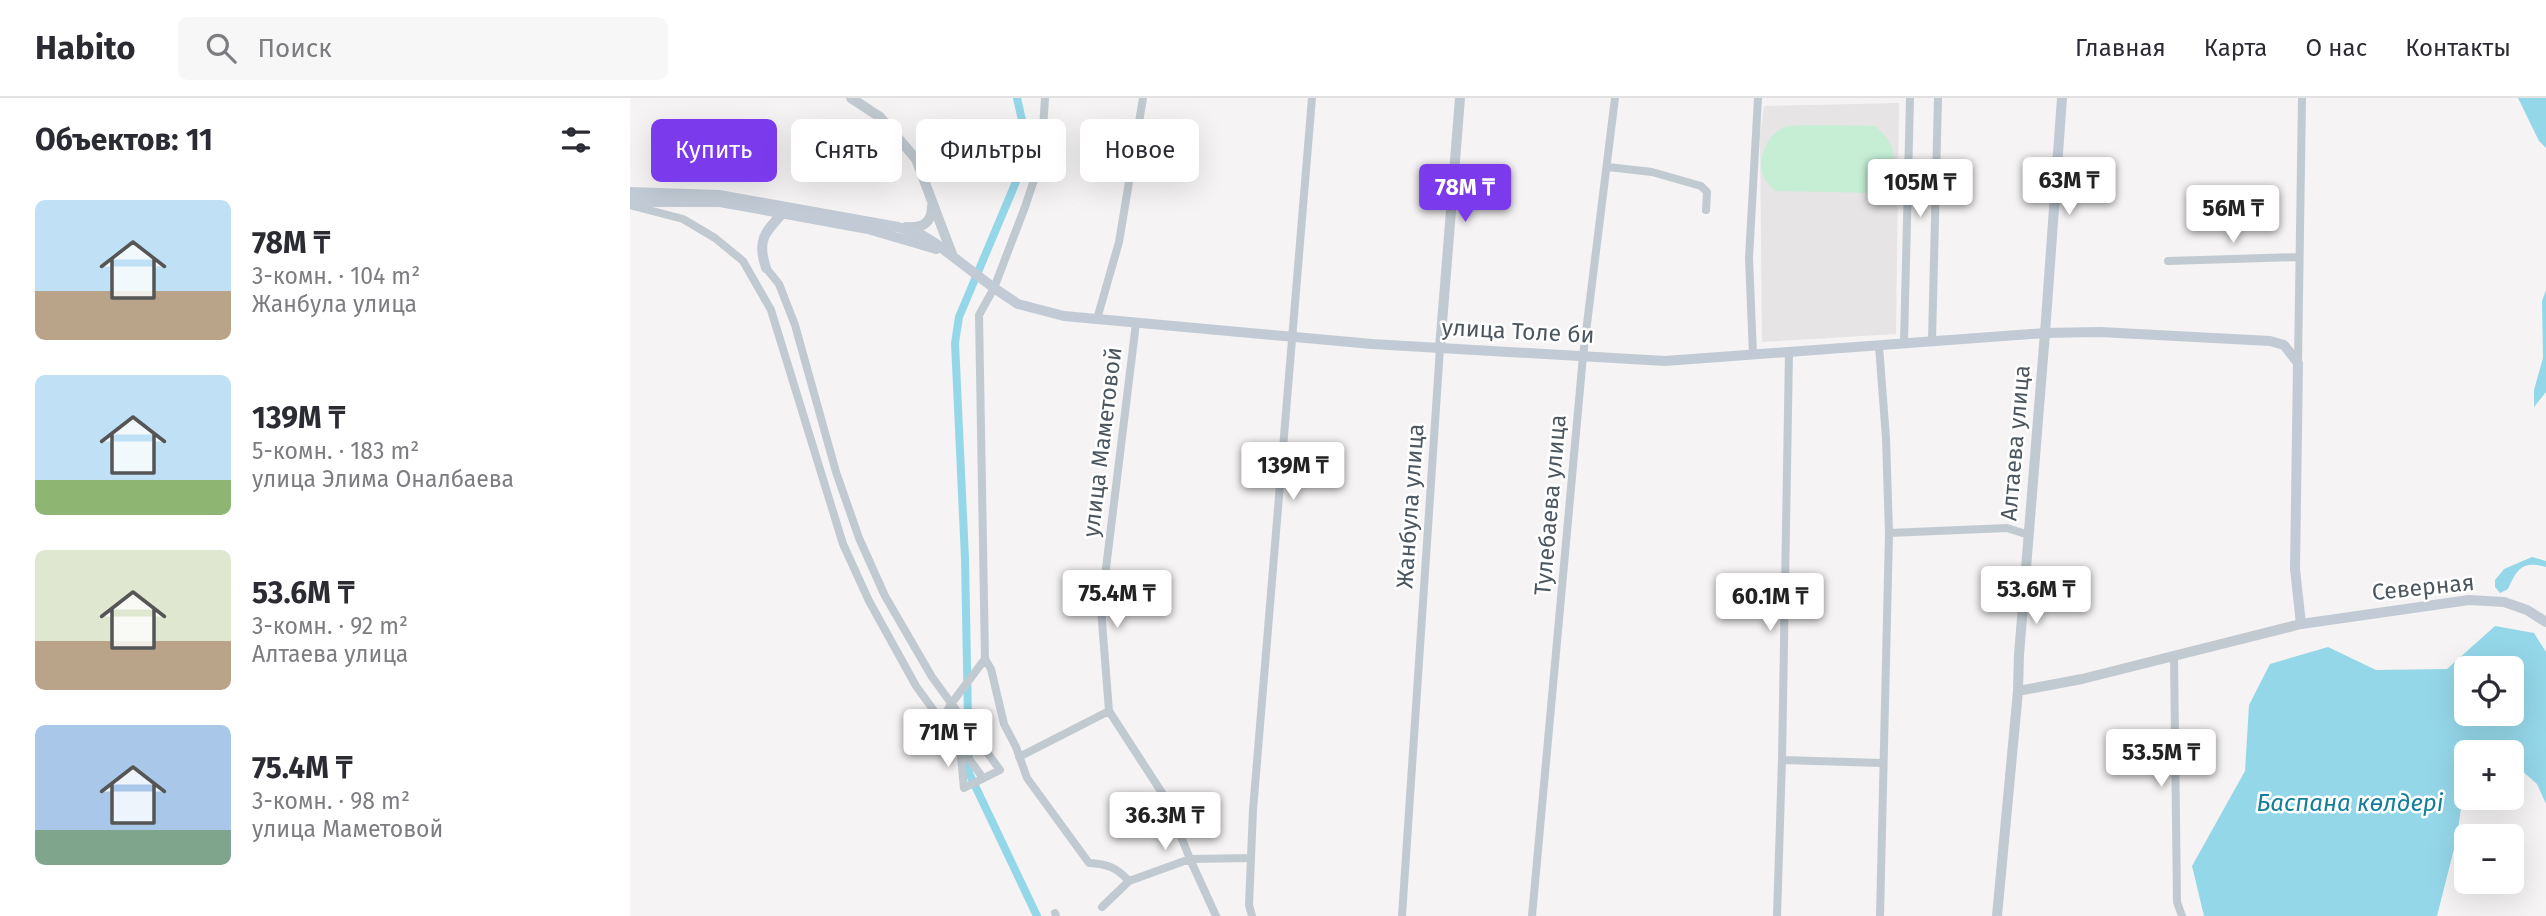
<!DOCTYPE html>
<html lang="ru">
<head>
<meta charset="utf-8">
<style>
  :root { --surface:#fff; --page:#f7f7f7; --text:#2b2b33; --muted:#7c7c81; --line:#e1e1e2; --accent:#7c3aed }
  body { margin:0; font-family:"Fira Sans",sans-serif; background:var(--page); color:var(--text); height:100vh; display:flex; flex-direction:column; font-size:26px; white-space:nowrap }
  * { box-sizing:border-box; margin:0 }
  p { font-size:23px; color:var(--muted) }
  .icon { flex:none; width:38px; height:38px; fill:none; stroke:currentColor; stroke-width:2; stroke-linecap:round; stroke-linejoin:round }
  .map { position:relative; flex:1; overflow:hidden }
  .details { display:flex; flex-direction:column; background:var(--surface); width:630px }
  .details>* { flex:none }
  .hud { position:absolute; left:21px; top:21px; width:665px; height:63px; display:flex; gap:14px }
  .buttons { position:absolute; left:1824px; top:558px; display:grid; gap:14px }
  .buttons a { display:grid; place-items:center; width:70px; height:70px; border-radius:10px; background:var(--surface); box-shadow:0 7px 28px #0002; font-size:35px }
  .price { position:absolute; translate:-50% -60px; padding:0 16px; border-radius:7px; background:#fff; color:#222; font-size:23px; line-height:46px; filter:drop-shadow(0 2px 4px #0008) }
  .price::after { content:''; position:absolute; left:50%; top:42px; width:21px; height:16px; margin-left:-10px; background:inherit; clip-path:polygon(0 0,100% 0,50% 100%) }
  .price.on { background:var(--accent); color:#fff }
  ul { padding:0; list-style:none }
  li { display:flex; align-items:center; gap:21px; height:175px; padding:0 35px }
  li span { display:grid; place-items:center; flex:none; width:196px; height:140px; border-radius:10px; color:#555 }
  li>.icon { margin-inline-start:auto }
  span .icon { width:84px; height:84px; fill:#fffc; stroke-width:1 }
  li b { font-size:30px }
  h2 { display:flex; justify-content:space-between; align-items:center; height:84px; padding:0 35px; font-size:30px }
  .chip { padding:0 24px; border-radius:10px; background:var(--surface); box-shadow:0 7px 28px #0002; font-size:24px; line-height:63px }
  .chip.on { background:var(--accent); color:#fff }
  header { display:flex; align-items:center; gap:42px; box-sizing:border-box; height:98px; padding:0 35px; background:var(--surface); border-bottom:2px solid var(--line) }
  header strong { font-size:33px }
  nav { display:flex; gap:38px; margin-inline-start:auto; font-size:24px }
  .search { width:490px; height:63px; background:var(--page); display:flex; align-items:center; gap:18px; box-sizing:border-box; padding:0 24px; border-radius:10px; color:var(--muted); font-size:26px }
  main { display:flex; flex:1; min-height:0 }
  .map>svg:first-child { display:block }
  .education { fill:#e6e4e4 }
  .green { fill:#c5eed5 }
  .water { fill:#94d7e9; fill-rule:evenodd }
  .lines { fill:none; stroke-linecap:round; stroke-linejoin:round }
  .canal { stroke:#94d7e9; stroke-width:8 }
  .minor { stroke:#c1cad0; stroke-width:8 }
  .tertiary { stroke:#c1cad0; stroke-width:10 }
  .secondary { stroke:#c2cbd5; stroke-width:10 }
  .labels { text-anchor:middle; stroke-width:5; stroke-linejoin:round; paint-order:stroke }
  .street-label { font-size:23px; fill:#4b565f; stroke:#fff }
  .water-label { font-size:24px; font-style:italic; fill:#147e9b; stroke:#fff }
</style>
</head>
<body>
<header>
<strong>Habito</strong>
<div class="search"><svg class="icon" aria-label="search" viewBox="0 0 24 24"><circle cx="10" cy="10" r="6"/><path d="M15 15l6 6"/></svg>Поиск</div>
<nav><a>Главная</a><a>Карта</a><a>О нас</a><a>Контакты</a></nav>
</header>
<main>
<section class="details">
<h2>Объектов: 11<svg class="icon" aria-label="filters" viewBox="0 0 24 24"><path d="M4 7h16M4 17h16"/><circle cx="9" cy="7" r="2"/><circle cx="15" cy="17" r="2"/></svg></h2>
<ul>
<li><span style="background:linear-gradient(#bfe0f5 65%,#b9a48a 0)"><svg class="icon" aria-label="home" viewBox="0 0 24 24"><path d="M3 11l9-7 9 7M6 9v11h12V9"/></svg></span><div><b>78M ₸</b><p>3-комн. · 104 m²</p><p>Жанбула улица</p></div></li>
<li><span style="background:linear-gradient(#bfe0f5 75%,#8fb573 0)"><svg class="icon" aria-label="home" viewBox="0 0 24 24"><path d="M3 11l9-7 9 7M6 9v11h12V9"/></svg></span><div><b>139M ₸</b><p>5-комн. · 183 m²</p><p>улица Элима Оналбаева</p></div></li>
<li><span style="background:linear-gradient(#dfe7d0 65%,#b9a48a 0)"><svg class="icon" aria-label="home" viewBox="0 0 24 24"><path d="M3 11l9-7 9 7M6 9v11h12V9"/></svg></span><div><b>53.6M ₸</b><p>3-комн. · 92 m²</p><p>Алтаева улица</p></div></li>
<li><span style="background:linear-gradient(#a9c7e8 75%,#7fa58c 0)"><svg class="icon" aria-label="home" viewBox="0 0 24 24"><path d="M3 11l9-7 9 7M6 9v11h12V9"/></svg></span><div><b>75.4M ₸</b><p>3-комн. · 98 m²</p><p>улица Маметовой</p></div></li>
</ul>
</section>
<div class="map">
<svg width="1916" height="818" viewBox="0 0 1916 818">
  <rect width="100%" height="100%" fill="#f5f3f3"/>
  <path class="education" d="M1269 5 1266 236 1132 244 1130 37 1134 8Z"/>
  <path class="green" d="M1245 28C1270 48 1271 74 1246 95L1145 93C1135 83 1129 74 1132 60 1135 47 1140 36 1153 30 1165 25 1228 28 1245 28Z"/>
  <path class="water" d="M1888 0H1916V50L1909 43Z
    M1916 192V294L1904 309V292L1913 260 1912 203Z
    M1902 459 1916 463V469C1892 462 1887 471 1878 491L1870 495 1865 489V482L1874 471Z
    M1865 528 1904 535 1916 554V706L1907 686 1881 663V654H1836V674L1827 739 1807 818H1574L1562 768 1615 673 1619 607 1640 566 1698 549 1746 572 1817 571ZM1881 570V616H1836V570Z"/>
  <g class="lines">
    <path class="canal" d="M387 0 399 53 329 219 325 245 335 460 339 675 407 818"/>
    <path class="minor" d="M978 69 1022 74 1071 88 1077 94 1076 112
      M0 107 53 121 85 140 113 163 141 212 213 446 239 503 286 588 353 680
      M1538 163 1669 159
      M136 170 149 186 165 227 206 374 229 440 255 498 302 579 370 672 334 690 330 649
      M467 221 489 144 513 0
      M506 225 471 511 479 613 536 701 560 761 586 818
      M1302 243 1308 0
      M1274 245 1280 0
      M1249 248 1256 340 1259 435 1250 818
      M1123 257 1119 160 1128 0
      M1668 265 1672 0
      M1259 435 1377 430 1399 437
      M1544 558 1547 804 1552 818
      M355 561 361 571 374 626 386 649 397 680 459 765C477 766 486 769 499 783
      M312 622 321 606 355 561 349 217 364 190 395 109 411 61 415 0
      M389 659 479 613
      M1152 662 1252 665
      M472 809 499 783 560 761 621 760
      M425 815 426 818
      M622 818 619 807 623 712 682 0
      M772 818 810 250
      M902 818 953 258 985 0
      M1147 818 1152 662 1159 254"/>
    <path class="tertiary" d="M221 0 250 19 286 61 322 156
      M276 129C292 130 302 126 302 108
      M810 250 830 0
      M1388 593 1452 581 1671 526
      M1367 818 1388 593 1389 557 1415 235"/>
    <path class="secondary" d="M0 94 89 97 268 129 292 137 305 145 364 190 388 206 434 218 742 246 1035 263 1415 235 1470 234 1640 243 1654 247 1668 265 1665 471 1671 526 1839 502 1874 504 1897 512 1916 524
      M0 104H90L238 131 306 151
      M136 170C127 143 134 135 152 116
      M1415 235 1432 0"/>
  </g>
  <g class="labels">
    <g class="street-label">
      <text transform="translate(888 233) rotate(3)" y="8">улица Толе би</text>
      <text transform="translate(472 344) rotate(-83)" y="8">улица Маметовой</text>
      <text transform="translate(1385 345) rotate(-85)" y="8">Алтаева улица</text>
      <text transform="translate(920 407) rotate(-85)" y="8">Тулебаева улица</text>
      <text transform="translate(780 408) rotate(-86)" y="8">Жанбула улица</text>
      <text transform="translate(1793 489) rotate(-6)" y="8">Северная</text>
    </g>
    <g class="water-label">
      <text x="1720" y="713">Баспана көлдері</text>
    </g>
  </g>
</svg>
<div class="buttons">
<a><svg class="icon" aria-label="locate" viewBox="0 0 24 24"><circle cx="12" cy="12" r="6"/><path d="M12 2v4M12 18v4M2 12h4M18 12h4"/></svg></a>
<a>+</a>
<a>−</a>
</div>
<b class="price" style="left:1439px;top:119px">63M ₸</b>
<b class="price" style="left:1290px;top:121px">105M ₸</b>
<b class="price on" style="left:835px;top:126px">78M ₸</b>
<b class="price" style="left:1603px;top:147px">56M ₸</b>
<b class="price" style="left:663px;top:404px">139M ₸</b>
<b class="price" style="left:1406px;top:528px">53.6M ₸</b>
<b class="price" style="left:487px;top:532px">75.4M ₸</b>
<b class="price" style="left:1140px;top:535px">60.1M ₸</b>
<b class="price" style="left:318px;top:671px">71M ₸</b>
<b class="price" style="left:1531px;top:691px">53.5M ₸</b>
<b class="price" style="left:535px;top:754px">36.3M ₸</b>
<div class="hud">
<a class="chip on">Купить</a>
<a class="chip">Снять</a>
<a class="chip">Фильтры</a>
<a class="chip">Новое</a>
</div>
</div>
</main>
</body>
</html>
